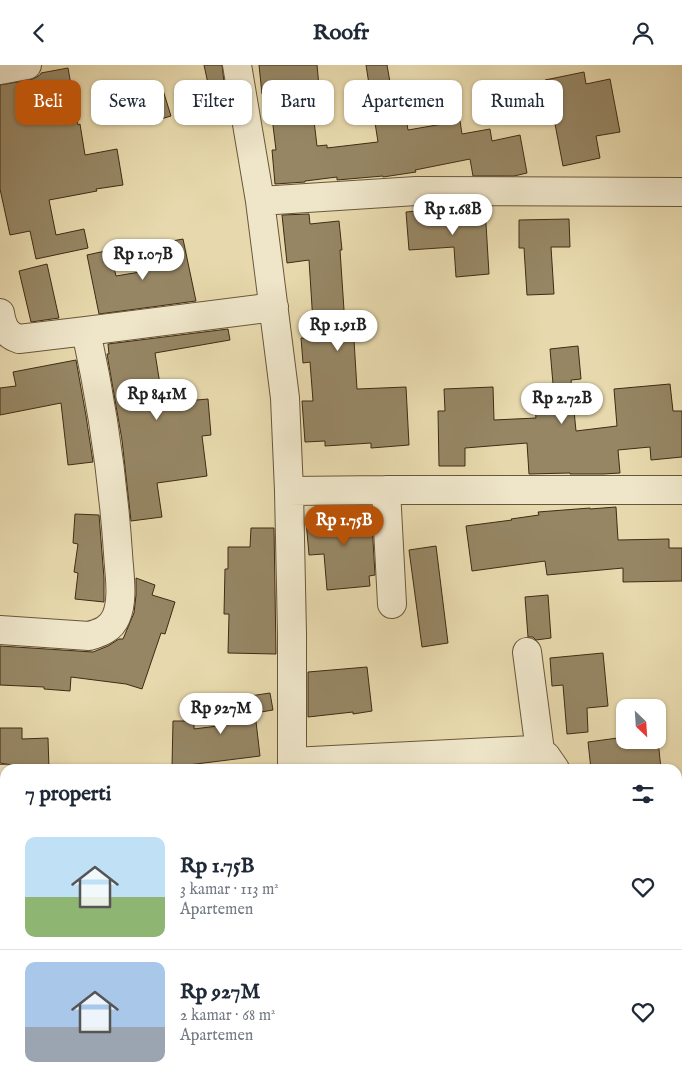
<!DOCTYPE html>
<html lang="id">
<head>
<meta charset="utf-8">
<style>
  :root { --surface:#fff; --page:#f2f2f3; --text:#1f2937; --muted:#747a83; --line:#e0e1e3; --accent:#b45309 }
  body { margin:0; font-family:"IM FELL English",serif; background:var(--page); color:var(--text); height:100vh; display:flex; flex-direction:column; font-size:19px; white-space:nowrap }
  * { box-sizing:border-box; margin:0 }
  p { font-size:16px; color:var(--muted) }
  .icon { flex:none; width:28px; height:28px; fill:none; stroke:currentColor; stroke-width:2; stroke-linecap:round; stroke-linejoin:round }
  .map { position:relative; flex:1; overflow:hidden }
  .panel { position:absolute; left:0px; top:699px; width:682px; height:321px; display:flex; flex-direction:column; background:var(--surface); border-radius:15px 15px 0 0; box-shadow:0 1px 4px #0004 }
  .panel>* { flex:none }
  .top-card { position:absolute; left:15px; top:15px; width:652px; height:45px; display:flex; gap:10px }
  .needle { width:32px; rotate:155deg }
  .tools { position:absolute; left:616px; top:634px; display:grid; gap:10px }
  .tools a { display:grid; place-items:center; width:50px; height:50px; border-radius:10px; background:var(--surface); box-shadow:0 1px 4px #0004; font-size:25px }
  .price { position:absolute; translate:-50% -42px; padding:0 11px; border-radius:18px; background:#fff; color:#222; font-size:16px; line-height:32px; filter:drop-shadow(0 1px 2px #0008) }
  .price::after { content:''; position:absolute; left:50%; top:30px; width:15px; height:11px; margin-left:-8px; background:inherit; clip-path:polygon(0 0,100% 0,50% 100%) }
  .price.selected { background:var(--accent); color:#fff }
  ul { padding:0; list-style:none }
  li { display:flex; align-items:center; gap:15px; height:125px; padding:0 25px }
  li+li { border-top:1px solid var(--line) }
  li span { display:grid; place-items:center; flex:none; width:140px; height:100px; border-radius:10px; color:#555 }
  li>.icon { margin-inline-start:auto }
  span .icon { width:60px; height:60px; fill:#fffc; stroke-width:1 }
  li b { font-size:21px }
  h2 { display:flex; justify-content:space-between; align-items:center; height:60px; padding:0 25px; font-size:21px }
  .chip { padding:0 18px; border-radius:10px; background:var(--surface); box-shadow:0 1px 4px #0004; font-size:18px; line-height:45px }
  .chip.selected { background:var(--accent); color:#fff }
  header { display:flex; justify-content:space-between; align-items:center; height:65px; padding:0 25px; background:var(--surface); font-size:22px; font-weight:700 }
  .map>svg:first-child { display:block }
  .building { fill:#968664; stroke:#3f2c14 }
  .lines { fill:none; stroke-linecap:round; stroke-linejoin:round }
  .minor-casing { stroke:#69573a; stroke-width:30 }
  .minor { stroke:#efe6ca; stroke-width:28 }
  .rail-casing { stroke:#3f2c14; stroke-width:5.5 }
  .rail { stroke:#efe6ca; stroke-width:4; stroke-dasharray:11; stroke-linecap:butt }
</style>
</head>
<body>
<header><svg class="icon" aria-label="back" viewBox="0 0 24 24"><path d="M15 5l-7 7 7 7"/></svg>Roofr<svg class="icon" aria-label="person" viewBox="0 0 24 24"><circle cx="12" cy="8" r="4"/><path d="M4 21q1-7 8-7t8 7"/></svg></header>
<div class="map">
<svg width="682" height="1019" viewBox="0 0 682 1019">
  <rect width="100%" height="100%" fill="#e7d9ad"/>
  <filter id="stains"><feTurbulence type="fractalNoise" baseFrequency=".004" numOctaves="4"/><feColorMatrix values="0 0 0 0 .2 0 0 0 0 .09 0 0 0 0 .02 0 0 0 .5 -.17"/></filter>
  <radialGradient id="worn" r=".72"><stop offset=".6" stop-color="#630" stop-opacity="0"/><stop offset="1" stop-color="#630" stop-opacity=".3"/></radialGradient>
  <path class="building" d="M204 0H222L225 25 210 28Z
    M259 0H317L319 21 310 22 317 81 327 80V83L378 77 366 0H387L391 23 400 22 403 40H404L408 65 460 56 462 69 490 64 492 76 520 70 527 108 514 111H473L470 94 415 105 416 107 383 112V111L337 115V112L305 116V117L275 119 272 85H276L269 28 262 29Z
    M68 3 78 60 80 59 85 90 117 84 123 120 96 124 97 126 49 135 56 170 84 164 88 183 36 194 30 166 10 170 0 124V20L30 15 37 12 41 9V8Z
    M584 7 586 19 610 14 620 67 596 71 600 93 563 101 555 59H553L545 15Z
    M162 22 171 51 151 57 142 28Z
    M451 142H485L489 209 456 212 454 182 409 185 406 147 451 143Z
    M309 149 310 159 339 156 342 185H340L346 275H354L357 324 406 322 409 380 371 383V378L325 381V376L305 377 302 336H313L310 297 303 298 301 273H314L309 195 287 198 282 150Z
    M569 154 570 182H551L554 229 527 230 524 183H519V155Z
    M183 174 196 236 99 249 87 190 110 185 116 211 152 205 150 197 159 196 156 179Z
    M47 199 59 253 31 257 19 206Z
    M228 264 230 275 155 288 163 338 208 334 211 370 202 371 207 411 157 418 162 452 131 456 122 375 107 289H109L108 279Z
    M578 281 581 314 571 315 576 366 617 361 614 324 670 319 673 346H682V392L651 395 650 382 618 385 620 408 603 409H570V408L529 409 527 378 465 383V401H439L438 346H445L444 324 493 322 494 355 536 353 533 321 553 319 550 284Z
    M76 295 86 351 93 397 68 400 61 338 0 350V323L16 321 13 307Z
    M371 442 375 510 369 511 370 521 327 525 324 489 309 490 306 455 335 452 334 445Z
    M616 442 618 475 669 474V483H682V516L623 517V503L547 510 545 496 472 506 466 461 512 455 511 454 539 450 538 447 590 443V444Z
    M75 449 99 450 104 513V537L75 534 78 508 74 507 78 479 73 478Z
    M251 463H274L276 589 228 588 229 549H224L225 504H228V482H250Z
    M436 481 448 578 422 582 409 485Z
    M136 513 155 520 152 530 175 537 165 569 161 568 142 624 126 619 71 612 70 626 44 624V622L0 620V581L93 587 108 581 119 574H123L134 548 136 530Z
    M548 530 551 573 536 575 533 572H528L525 532Z
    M603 588 608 641 587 643 588 667 567 669 563 620 552 621 550 593Z
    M367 602 372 646 353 649V647L308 652V607Z
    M270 628 273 645 255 648 260 691 172 702 173 656H194V664L233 659 230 634Z
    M0 663H22V674L48 673 49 704H16L12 700 0 698Z
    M625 672V675H658L661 704H591L588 677Z"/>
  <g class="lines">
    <defs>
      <path id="minor" d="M237 0 260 136 285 333 289 426
        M0 5 27 0
        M260 136 416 126 682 127
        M0 248C2 261 6 270 19 274L86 266 274 242
        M386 425 392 539
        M0 565 89 571C100 568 111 564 116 552 124 534 119 508 118 488 113 414 102 339 86 266
        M527 587 540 686
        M292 697 531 685 540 686 546 691 555 704
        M292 704V569L289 426 386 425H682
        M0 714H5
        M678 745H682
        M678 916 682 915
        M239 1019 249 1015"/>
    </defs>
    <use href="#minor" class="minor-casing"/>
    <use href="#minor" class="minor"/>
    <defs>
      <path id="rail" d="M678 969 682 968
        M474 1019 490 1015"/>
    </defs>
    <use href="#rail" class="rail-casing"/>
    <use href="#rail" class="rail"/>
  </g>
  <rect width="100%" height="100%" filter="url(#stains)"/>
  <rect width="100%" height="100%" fill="url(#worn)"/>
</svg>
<div class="tools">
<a><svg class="needle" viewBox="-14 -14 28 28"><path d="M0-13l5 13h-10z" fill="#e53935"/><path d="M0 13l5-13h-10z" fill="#747a83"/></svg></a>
</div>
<b class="price" style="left:453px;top:171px">Rp 1.68B</b>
<b class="price" style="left:143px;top:216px">Rp 1.07B</b>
<b class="price" style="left:338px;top:287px">Rp 1.91B</b>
<b class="price" style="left:157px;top:356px">Rp 841M</b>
<b class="price" style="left:562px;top:360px">Rp 2.72B</b>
<b class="price selected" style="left:344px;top:482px">Rp 1.75B</b>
<b class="price" style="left:221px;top:670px">Rp 927M</b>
<div class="top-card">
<a class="chip selected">Beli</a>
<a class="chip">Sewa</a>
<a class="chip">Filter</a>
<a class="chip">Baru</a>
<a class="chip">Apartemen</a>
<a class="chip">Rumah</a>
</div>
<section class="panel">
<h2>7 properti<svg class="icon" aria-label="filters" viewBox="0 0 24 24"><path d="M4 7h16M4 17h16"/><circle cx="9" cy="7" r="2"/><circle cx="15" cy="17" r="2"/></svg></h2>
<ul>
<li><span style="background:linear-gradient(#bfe0f5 60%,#8fb573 0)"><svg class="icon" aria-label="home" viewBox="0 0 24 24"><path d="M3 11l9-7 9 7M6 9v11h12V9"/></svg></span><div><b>Rp 1.75B</b><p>3 kamar · 113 m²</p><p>Apartemen</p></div><svg class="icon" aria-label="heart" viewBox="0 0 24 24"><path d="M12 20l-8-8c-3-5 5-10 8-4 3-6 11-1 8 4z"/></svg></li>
<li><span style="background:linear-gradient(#a9c7e8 65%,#9aa5b1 0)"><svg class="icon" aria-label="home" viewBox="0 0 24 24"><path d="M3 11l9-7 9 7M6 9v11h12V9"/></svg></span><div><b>Rp 927M</b><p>2 kamar · 68 m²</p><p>Apartemen</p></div><svg class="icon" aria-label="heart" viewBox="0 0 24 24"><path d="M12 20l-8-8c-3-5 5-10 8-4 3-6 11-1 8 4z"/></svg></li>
</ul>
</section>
</div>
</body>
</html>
